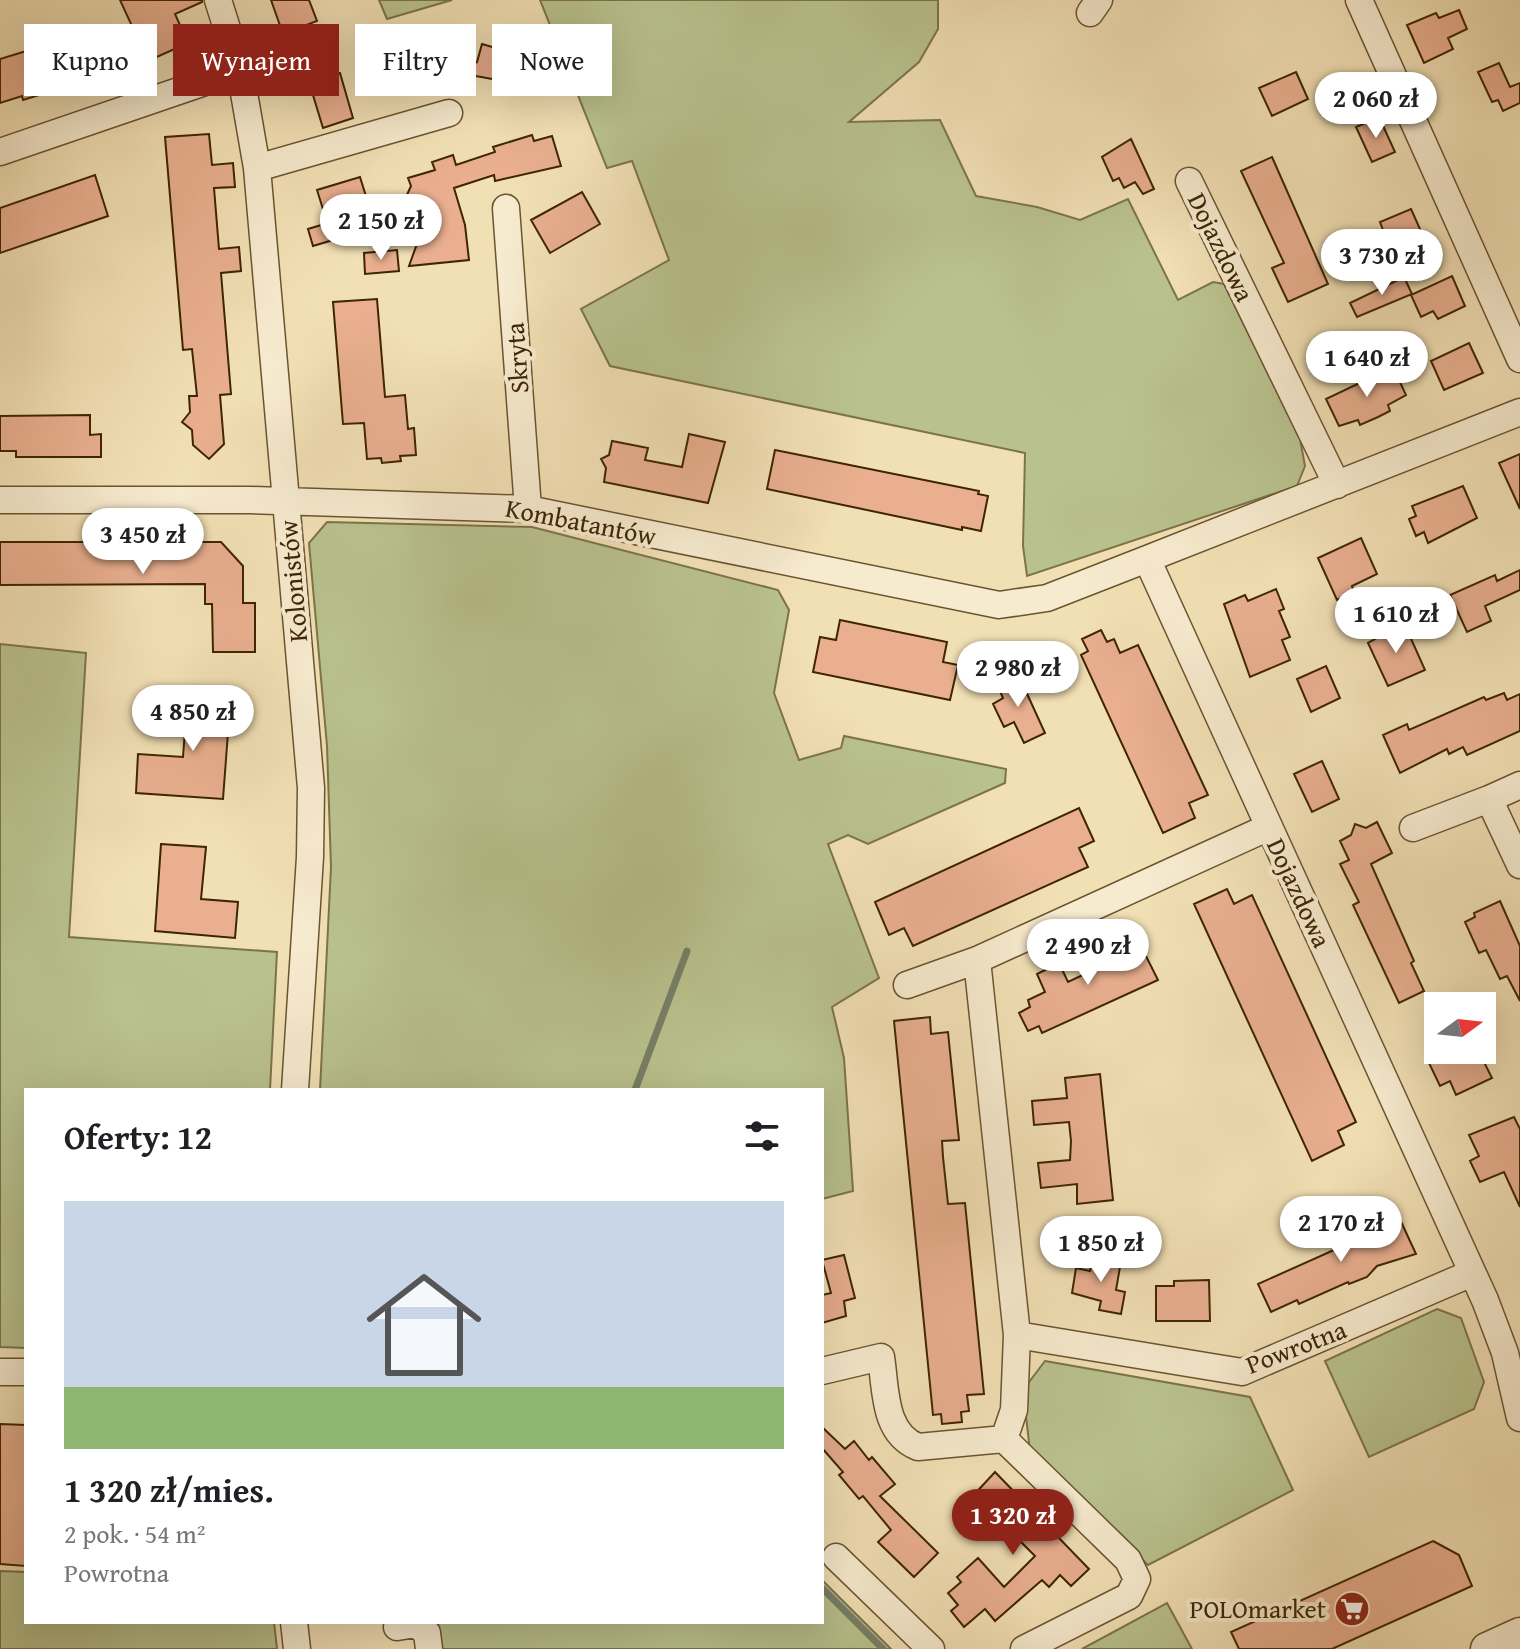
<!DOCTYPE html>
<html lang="pl">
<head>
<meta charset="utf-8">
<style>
  :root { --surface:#fff; --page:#f6f6f6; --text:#202124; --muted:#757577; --accent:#8f2418 }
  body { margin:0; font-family:"Gentium Book Plus",serif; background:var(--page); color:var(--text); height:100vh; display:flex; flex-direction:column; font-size:30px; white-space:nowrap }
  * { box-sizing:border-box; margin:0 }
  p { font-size:26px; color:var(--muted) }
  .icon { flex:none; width:44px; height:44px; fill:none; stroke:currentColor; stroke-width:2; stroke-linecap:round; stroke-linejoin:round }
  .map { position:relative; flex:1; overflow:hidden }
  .details { position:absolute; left:24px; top:1088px; width:800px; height:536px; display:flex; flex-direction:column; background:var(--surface); border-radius:0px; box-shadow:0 8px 32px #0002 }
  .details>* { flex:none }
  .banner { position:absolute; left:24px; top:24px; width:800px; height:72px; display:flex; gap:16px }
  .needle { width:52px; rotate:75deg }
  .controls { position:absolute; left:1424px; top:992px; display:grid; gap:16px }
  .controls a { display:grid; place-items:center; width:72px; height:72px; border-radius:0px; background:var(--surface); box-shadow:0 8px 32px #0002; font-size:40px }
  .price { position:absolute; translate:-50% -68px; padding:0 18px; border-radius:28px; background:#fff; color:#222; font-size:26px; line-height:52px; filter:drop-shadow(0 2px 4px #0008) }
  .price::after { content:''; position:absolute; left:50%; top:48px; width:24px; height:18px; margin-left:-12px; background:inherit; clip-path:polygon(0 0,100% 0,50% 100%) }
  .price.on { background:var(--accent); color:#fff }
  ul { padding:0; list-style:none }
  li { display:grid; align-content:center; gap:16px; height:424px; padding:0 40px }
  li span { display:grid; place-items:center; height:248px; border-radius:0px; color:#555 }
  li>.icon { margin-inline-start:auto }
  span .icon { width:144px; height:144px; fill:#fffc; stroke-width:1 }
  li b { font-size:34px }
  h2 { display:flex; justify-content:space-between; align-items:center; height:96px; padding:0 40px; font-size:34px }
  .chip { padding:0 28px; border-radius:0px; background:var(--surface); box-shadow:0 8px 32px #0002; font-size:28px; line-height:72px }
  .chip.on { background:var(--accent); color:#fff }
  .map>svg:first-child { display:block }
  .green { fill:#b9c28e; stroke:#7c7449; stroke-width:2 }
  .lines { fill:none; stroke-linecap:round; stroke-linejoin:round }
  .stream { stroke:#768067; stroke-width:7 }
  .building { fill:#e9af8f; stroke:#3e2504; stroke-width:2 }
  .minor-casing { stroke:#6b5430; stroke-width:29 }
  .tertiary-casing { stroke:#6b5430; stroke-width:35 }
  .minor { stroke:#f7ebcf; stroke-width:26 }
  .tertiary { stroke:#f7ebcf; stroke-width:32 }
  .labels { text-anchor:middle; stroke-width:8; stroke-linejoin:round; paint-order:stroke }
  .street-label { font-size:26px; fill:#3e2504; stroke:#f7ebcf }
  .poi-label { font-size:26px; fill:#3e2504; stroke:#f7ebcf; text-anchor:end }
</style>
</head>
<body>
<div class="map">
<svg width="1520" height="1649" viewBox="0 0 1520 1649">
  <rect width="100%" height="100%" fill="#f2e0b5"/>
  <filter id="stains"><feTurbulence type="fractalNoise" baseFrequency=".0025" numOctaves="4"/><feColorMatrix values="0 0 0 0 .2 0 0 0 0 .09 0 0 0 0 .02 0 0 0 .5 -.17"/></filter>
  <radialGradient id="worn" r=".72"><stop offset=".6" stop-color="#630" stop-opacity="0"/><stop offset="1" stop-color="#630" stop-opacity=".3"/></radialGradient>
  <path class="green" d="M379 0H452L387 19Z
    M540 0H938V29L919 62 849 122 940 120 976 196 1037 207 1080 220 1128 199 1178 300 1213 282 1224 284 1300 439 1305 466 1297 486 1027 576 1023 546 1025 453 610 366 581 309 669 260 632 161 607 168Z
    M327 522 532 527 778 590 789 610 774 693 799 760 841 748 844 736 1006 769 1005 783 868 844 848 835 828 844 879 978 832 1007 844 1058 853 1191 822 1199V1090H320L331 867 327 746 309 543Z
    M0 644 86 653 69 937 277 952 270 1090H26V1348L0 1347Z
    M1437 1309 1461 1318 1484 1382 1474 1409 1369 1457 1325 1361Z
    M1045 1361 1250 1397 1293 1490 1148 1565 1030 1451 1023 1390Z
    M0 1571 26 1572V1622H274L277 1649H0Z
    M822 1580 891 1649H442L438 1622H822Z
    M1167 1603 1192 1649H1082Z"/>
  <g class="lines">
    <path class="stream" d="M635 1090 687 951
      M822 1588 883 1649"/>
  </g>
  <path class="building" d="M120 0H202V2L175 14 188 43 148 61Z
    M271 0H309L317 21 283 34Z
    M1459 10 1467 29 1448 38 1453 49 1424 63 1407 25 1436 13 1439 18Z
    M69 33 84 75 64 82 65 87 23 100 22 96 0 103V59L49 44 48 40Z
    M482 44 536 60 530 86 459 73 477 62Z
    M1499 63 1510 87 1520 83V103L1503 111 1498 100 1492 102 1478 72Z
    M1296 72 1308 99 1272 116 1259 88Z
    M340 73 353 118 323 128 309 82Z
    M1379 117 1395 152 1372 162 1356 127Z
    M209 134 212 165 233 163 235 187 214 188 219 249 239 247 241 271 221 273 231 394 220 395 224 444 209 459 193 445 192 430 182 422 190 412 189 396H197L192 349 183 350 165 137Z
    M532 135 534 141 552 136 561 166 495 181 494 175 454 188 465 225 469 260 409 266 418 241 426 237 416 201 406 197 411 186 408 178 435 170 432 162 453 155 456 165 495 152 493 147Z
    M1131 139 1154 189 1143 194 1135 182 1124 188 1119 178 1113 181 1102 157Z
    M1272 157 1328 284 1288 302 1272 268 1284 263 1241 171Z
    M95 175 108 216 0 253V208Z
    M360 177 369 206 327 222 317 190Z
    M582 192 600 224 550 253 531 220Z
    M1411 209 1428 247 1395 262 1380 222Z
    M328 223 333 240 313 246 308 229Z
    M397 250 399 271 365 274 364 253Z
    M1452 276 1465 306 1438 319 1433 311 1421 317 1411 295Z
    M1404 277 1412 294 1357 317 1350 303Z
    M377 299 385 397 405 395 408 429 414 428 416 455 400 456 401 461 382 463 381 458 367 459 364 423 343 424 333 302Z
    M1469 343 1483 373 1444 390 1431 361Z
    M1393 367 1406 395 1388 405 1390 411 1378 417 1360 425 1358 420 1339 426 1326 399Z
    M90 415V435L101 434V457H16V451H0V416Z
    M689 434 725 442 708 503 604 482 606 468 601 459 609 455 612 441 648 448 645 460 682 467Z
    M775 450 979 491 978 494 988 496 981 531 962 527V530L767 489Z
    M1520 454V509L1499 463Z
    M1463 486 1477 518 1428 543 1424 532 1416 536 1409 519 1416 516 1412 506Z
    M1361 538 1377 574 1352 586 1354 592 1337 600 1318 558Z
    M0 542H221L243 566V603H255V652H213L212 604H205V584L0 585Z
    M1520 570V590L1485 606 1491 621 1467 632 1450 595 1495 575 1497 581Z
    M1276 589 1284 609 1279 611 1290 637 1282 640 1290 660 1250 677 1224 604 1245 595 1248 601Z
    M840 620 947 642 943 662 958 665 950 700 813 672 820 637 836 640Z
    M1404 623 1425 670 1388 686 1368 643Z
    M1101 630 1107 642 1114 639 1120 653 1138 645 1208 795 1189 803 1195 818 1163 833 1081 655 1088 651 1082 639Z
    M1326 666 1340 698 1311 712 1297 679Z
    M1018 674 1045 733 1024 743 1014 722 1004 727 993 704 1003 698 997 684Z
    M188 690 231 693 223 799 136 793 138 754 183 757Z
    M1504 693 1507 700 1520 694V731L1467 755 1463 747 1449 754 1447 749 1400 773 1383 735 1407 724 1409 730 1484 697 1486 700Z
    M1322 761 1339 799 1312 812 1294 774Z
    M1079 808 1094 841 1079 848 1088 867 913 946 904 928 889 935 875 902Z
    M1377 822 1392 853 1371 864 1414 961 1411 963 1424 991 1399 1003 1353 905 1359 902 1340 864 1349 860 1340 841 1351 835 1355 824 1366 828Z
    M161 844 206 847 201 899 238 902 235 938 155 931Z
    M1227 889 1234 904 1252 895 1356 1122 1338 1131 1344 1145 1312 1161 1194 904Z
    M1500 901 1520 946V1001L1507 976 1500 979 1486 950 1479 953 1465 922 1475 917 1474 913Z
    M1116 937 1125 956 1142 948 1158 980 1042 1033 1039 1026 1028 1031 1019 1013 1030 1007 1028 1000 1045 992 1037 974 1059 963 1068 982 1102 966 1094 948Z
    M930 1017 931 1034 948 1032 959 1140 942 1141 943 1157 948 1204 965 1203 984 1394 967 1395 969 1411 961 1412 962 1422 942 1424 941 1414 933 1415 894 1021Z
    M1435 1050H1478L1492 1078 1456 1095 1450 1081 1440 1086 1429 1063 1439 1058Z
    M1100 1074 1113 1200 1077 1204V1184L1041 1188 1038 1163 1070 1160 1071 1141 1069 1122 1034 1125 1032 1101 1067 1098 1065 1078Z
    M1514 1117 1520 1129V1207L1504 1172 1480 1182 1470 1161 1479 1156 1469 1135Z
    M1397 1213 1416 1254 1377 1266 1367 1277 1349 1284 1348 1282 1299 1304 1297 1300 1271 1312 1258 1284 1334 1250 1331 1244Z
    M844 1255 855 1298 844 1301 846 1316 822 1323V1295L831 1293 822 1260Z
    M1093 1256 1121 1261 1116 1290 1125 1292 1121 1314 1099 1310 1101 1301 1072 1293 1076 1268 1090 1271Z
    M1209 1280 1210 1321H1156V1286H1174V1281Z
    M0 1424 26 1425V1566L0 1564Z
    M822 1427 845 1449 854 1441 869 1460 872 1457 895 1484 880 1496 938 1553 914 1577 878 1542 891 1530 863 1496 859 1499 839 1475 843 1472 822 1448Z
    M995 1472 1089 1569 1071 1586 1060 1575 1049 1587 1042 1580 995 1621 985 1609 964 1627 951 1611 958 1605 948 1593 961 1582 957 1577 978 1558 1004 1587 1035 1556 998 1519 995 1523 970 1499Z
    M1433 1541 1459 1555 1472 1586 1332 1649H1239L1231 1632Z"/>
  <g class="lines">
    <defs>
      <path id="minor" d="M218 0 240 70 257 168 311 788 310 857 295 1090
        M1359 0 1520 359
        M1090 13 1099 0
        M0 152 240 70
        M257 168 449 113
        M1189 181 1337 485
        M506 208 528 509
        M1520 412 1147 559 1485 1300 1505 1353 1520 1418
        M0 500H250L528 509 999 605 1047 598 1147 559
        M1520 785 1489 799 1520 865
        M1269 827 977 960 1017 1335 1242 1372 1472 1273
        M1413 828 1489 799
        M907 985 977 960
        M822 1371 881 1357C886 1389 883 1433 918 1447L1004 1439 1014 1410 1017 1335
        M0 1372H26
        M1004 1439 1128 1560 1137 1579 1129 1596 1024 1649
        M836 1557 931 1649
        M294 1622 297 1649
        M397 1627 416 1624 427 1633 429 1649"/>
      <path id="tertiary" d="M1487 1649 1520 1634"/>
    </defs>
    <use href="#minor" class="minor-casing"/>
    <use href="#tertiary" class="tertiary-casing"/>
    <use href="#minor" class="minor"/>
    <use href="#tertiary" class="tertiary"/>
  </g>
  <defs>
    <symbol id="supermarket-disc" viewBox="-11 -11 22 22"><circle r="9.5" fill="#8f2418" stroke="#f7ebcf"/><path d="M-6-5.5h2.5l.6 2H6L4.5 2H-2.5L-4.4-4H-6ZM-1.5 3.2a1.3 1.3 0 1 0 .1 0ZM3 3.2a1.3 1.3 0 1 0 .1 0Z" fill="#fff"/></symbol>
  </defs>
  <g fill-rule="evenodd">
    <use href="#supermarket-disc" x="1332" y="1589" width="40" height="40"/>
  </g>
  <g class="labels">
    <g class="street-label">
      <text transform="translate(1221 247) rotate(64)" y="9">Dojazdowa</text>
      <text transform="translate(517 358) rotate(-94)" y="9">Skryta</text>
      <text transform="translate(581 522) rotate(11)" y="9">Kombatantów</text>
      <text transform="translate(293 581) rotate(-95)" y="9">Kolonistów</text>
      <text transform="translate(1299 893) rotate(65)" y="9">Dojazdowa</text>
      <text transform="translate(1296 1347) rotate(-21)" y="9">Powrotna</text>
    </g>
    <g class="poi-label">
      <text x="1326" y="1618">POLOmarket</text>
    </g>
  </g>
  <rect width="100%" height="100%" filter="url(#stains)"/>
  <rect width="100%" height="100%" fill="url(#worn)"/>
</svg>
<div class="controls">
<a><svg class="needle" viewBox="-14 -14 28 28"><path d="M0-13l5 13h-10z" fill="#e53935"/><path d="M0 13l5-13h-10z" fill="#757577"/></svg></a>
</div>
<b class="price" style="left:1376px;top:140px">2 060 zł</b>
<b class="price" style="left:381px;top:262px">2 150 zł</b>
<b class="price" style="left:1382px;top:297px">3 730 zł</b>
<b class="price" style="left:1367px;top:399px">1 640 zł</b>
<b class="price" style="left:143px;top:576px">3 450 zł</b>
<b class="price" style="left:1396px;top:655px">1 610 zł</b>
<b class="price" style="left:1018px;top:709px">2 980 zł</b>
<b class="price" style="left:193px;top:753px">4 850 zł</b>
<b class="price" style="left:1088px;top:987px">2 490 zł</b>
<b class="price" style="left:1341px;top:1264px">2 170 zł</b>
<b class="price" style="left:1101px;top:1284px">1 850 zł</b>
<b class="price on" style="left:1013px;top:1557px">1 320 zł</b>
<div class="banner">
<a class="chip">Kupno</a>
<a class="chip on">Wynajem</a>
<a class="chip">Filtry</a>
<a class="chip">Nowe</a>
</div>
<section class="details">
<h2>Oferty: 12<svg class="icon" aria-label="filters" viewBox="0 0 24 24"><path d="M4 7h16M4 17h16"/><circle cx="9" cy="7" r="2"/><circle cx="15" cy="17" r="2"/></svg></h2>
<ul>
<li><span style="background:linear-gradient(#c9d6e8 75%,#8fb573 0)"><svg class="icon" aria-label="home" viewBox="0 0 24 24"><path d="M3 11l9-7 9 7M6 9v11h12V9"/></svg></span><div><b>1 320 zł/mies.</b><p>2 pok. · 54 m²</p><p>Powrotna</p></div></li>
</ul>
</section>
</div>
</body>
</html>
